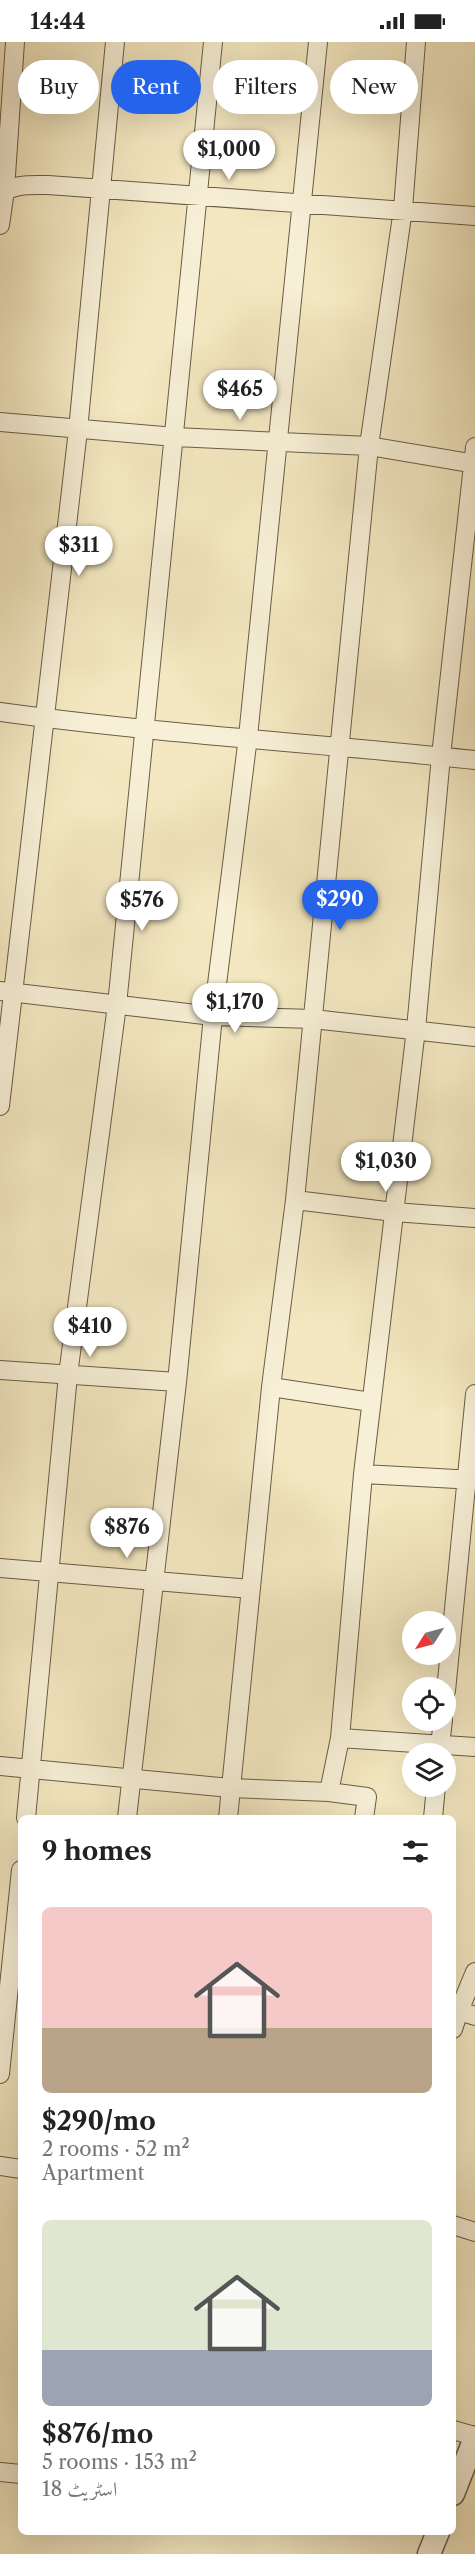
<!DOCTYPE html>
<html lang="en">
<head>
<meta charset="utf-8">
<style>
  :root { --surface:#fff; --page:#f2f2f2; --text:#222; --muted:#767676; --accent:#2563eb }
  body { margin:0; font-family:"Libre Caslon Text",Amiri,serif; background:var(--page); color:var(--text); height:100vh; display:flex; flex-direction:column; font-size:22px; white-space:nowrap }
  * { box-sizing:border-box; margin:0 }
  p { font-size:20px; color:var(--muted) }
  .icon { flex:none; width:33px; height:33px; fill:none; stroke:currentColor; stroke-width:2; stroke-linecap:round; stroke-linejoin:round }
  .map { position:relative; flex:1; overflow:hidden }
  .panel { position:absolute; left:18px; top:1773px; width:438px; height:720px; display:flex; flex-direction:column; background:var(--surface); border-radius:9px; box-shadow:0 6px 24px #0002 }
  .panel>* { flex:none }
  .top-card { position:absolute; left:18px; top:18px; width:440px; height:54px; display:flex; gap:12px }
  .needle { width:39px; rotate:234deg }
  .buttons { position:absolute; left:402px; top:1569px; display:grid; gap:12px }
  .buttons a { display:grid; place-items:center; width:54px; height:54px; border-radius:50%; background:var(--surface); box-shadow:0 6px 24px #0002; font-size:30px }
  .price { position:absolute; translate:-50% -51px; padding:0 14px; border-radius:21px; background:#fff; color:#222; font-size:20px; line-height:39px; filter:drop-shadow(0 2px 3px #0008) }
  .price::after { content:''; position:absolute; left:50%; top:36px; width:18px; height:14px; margin-left:-9px; background:inherit; clip-path:polygon(0 0,100% 0,50% 100%) }
  .price.current { background:var(--accent); color:#fff }
  ul { padding:0; list-style:none }
  li { display:grid; align-content:center; gap:12px; height:318px; padding:0 24px }
  li span { display:grid; place-items:center; height:186px; border-radius:9px; color:#555 }
  li>.icon { margin-inline-start:auto }
  span .icon { width:108px; height:108px; fill:#fffc; stroke-width:1 }
  li b { font-size:26px }
  h2 { display:flex; justify-content:space-between; align-items:center; height:72px; padding:0 24px; font-size:26px }
  .pill { padding:0 21px; border-radius:27px; background:var(--surface); box-shadow:0 6px 24px #0002; font-size:21px; line-height:54px }
  .pill.current { background:var(--accent); color:#fff }
  .status { display:flex; justify-content:space-between; align-items:center; height:42px; padding:0 30px; background:var(--surface); direction:ltr }
  .status svg { height:16px; fill:currentColor }
  .map>svg:first-child { display:block }
  .lines { fill:none; stroke-linecap:round; stroke-linejoin:round }
  .minor-casing { stroke:#6b5c45; stroke-width:20 }
  .tertiary-casing { stroke:#6b5c45; stroke-width:25 }
  .minor { stroke:#f7f0d7; stroke-width:18 }
  .tertiary { stroke:#f7f0d7; stroke-width:22 }
</style>
</head>
<body>
<div class="status"><b>14:44</b><svg viewBox="0 0 49 12"><path d="M0 12V9h3v3zM5 12V6h3v6zM10 12V3h3v9zM15 12V0h3v12zM26 1h20v11H26zM47 4h2v5h-2z"/></svg></div>
<div class="map">
<svg width="475" height="2512" viewBox="0 0 475 2512">
  <rect width="100%" height="100%" fill="#f3e8c1"/>
  <filter id="stains"><feTurbulence type="fractalNoise" baseFrequency=".00333" numOctaves="4"/><feColorMatrix values="0 0 0 0 .2 0 0 0 0 .09 0 0 0 0 .02 0 0 0 .5 -.17"/></filter>
  <radialGradient id="worn" r=".72"><stop offset=".6" stop-color="#630" stop-opacity="0"/><stop offset="1" stop-color="#630" stop-opacity=".3"/></radialGradient>
  <g class="lines">
    <defs>
      <path id="minor" d="M0 154C11 141 33 143 48 143L475 174
        M0 183 5 148 15 0
        M0 380 175 395 369 404 475 422
        M0 670C158 692 317 701 475 718
        M0 949 213 974 313 977 475 995
        M0 1064 78 388 115 0
        M295 1158 394 1170 475 1176
        M0 1328 177 1340
        M271 1345 371 1360
        M363 1432 475 1438
        M0 1526 251 1547
        M446 1649 475 1352
        M340 1696 475 1705
        M439 1712 443 1678
        M0 1724 230 1746 329 1750
        M26 1776 68 1333 117 963 213 0
        M127 1776 177 1340 213 974 248 695 318 0
        M228 1776 271 1345 295 1158 369 404 403 167 416 0
        M364 1776 367 1755 329 1750 340 1696 363 1432 416 987 441 714 475 405
        M433 1776 436 1744
        M453 1968 459 1969 475 1930
        M453 1987 459 1969 475 1974
        M0 2032 21 1828
        M0 2124 21 2127
        M453 2183 475 2190
        M453 2388 475 2394
        M0 2430 21 2432"/>
      <path id="tertiary" d="M453 2452 475 2396
        M429 2512 438 2490"/>
    </defs>
    <use href="#minor" class="minor-casing"/>
    <use href="#tertiary" class="tertiary-casing"/>
    <use href="#minor" class="minor"/>
    <use href="#tertiary" class="tertiary"/>
  </g>
  <rect width="100%" height="100%" filter="url(#stains)"/>
  <rect width="100%" height="100%" fill="url(#worn)"/>
</svg>
<div class="buttons">
<a><svg class="needle" viewBox="-14 -14 28 28"><path d="M0-13l5 13h-10z" fill="#e53935"/><path d="M0 13l5-13h-10z" fill="#767676"/></svg></a>
<a><svg class="icon" aria-label="locate" viewBox="0 0 24 24"><circle cx="12" cy="12" r="6"/><path d="M12 2v4M12 18v4M2 12h4M18 12h4"/></svg></a>
<a><svg class="icon" aria-label="layers" viewBox="0 0 24 24"><path d="M12 4l9 5-9 5-9-5zM3 14l9 5 9-5"/></svg></a>
</div>
<b class="price" style="left:229px;top:139px">$1,000</b>
<b class="price" style="left:240px;top:379px">$465</b>
<b class="price" style="left:79px;top:535px">$311</b>
<b class="price current" style="left:340px;top:889px">$290</b>
<b class="price" style="left:142px;top:890px">$576</b>
<b class="price" style="left:235px;top:992px">$1,170</b>
<b class="price" style="left:386px;top:1151px">$1,030</b>
<b class="price" style="left:90px;top:1316px">$410</b>
<b class="price" style="left:127px;top:1517px">$876</b>
<div class="top-card">
<a class="pill">Buy</a>
<a class="pill current">Rent</a>
<a class="pill">Filters</a>
<a class="pill">New</a>
</div>
<section class="panel">
<h2>9 homes<svg class="icon" aria-label="filters" viewBox="0 0 24 24"><path d="M4 7h16M4 17h16"/><circle cx="9" cy="7" r="2"/><circle cx="15" cy="17" r="2"/></svg></h2>
<ul>
<li><span style="background:linear-gradient(#f6c9c9 65%,#b9a48a 0)"><svg class="icon" aria-label="home" viewBox="0 0 24 24"><path d="M3 11l9-7 9 7M6 9v11h12V9"/></svg></span><div><b>$290/mo</b><p>2 rooms · 52 m²</p><p>Apartment</p></div></li>
<li><span style="background:linear-gradient(#dfe7d0 70%,#9aa5b1 0)"><svg class="icon" aria-label="home" viewBox="0 0 24 24"><path d="M3 11l9-7 9 7M6 9v11h12V9"/></svg></span><div><b>$876/mo</b><p>5 rooms · 153 m²</p><p>اسٹریٹ 18</p></div></li>
</ul>
</section>
</div>
</body>
</html>
